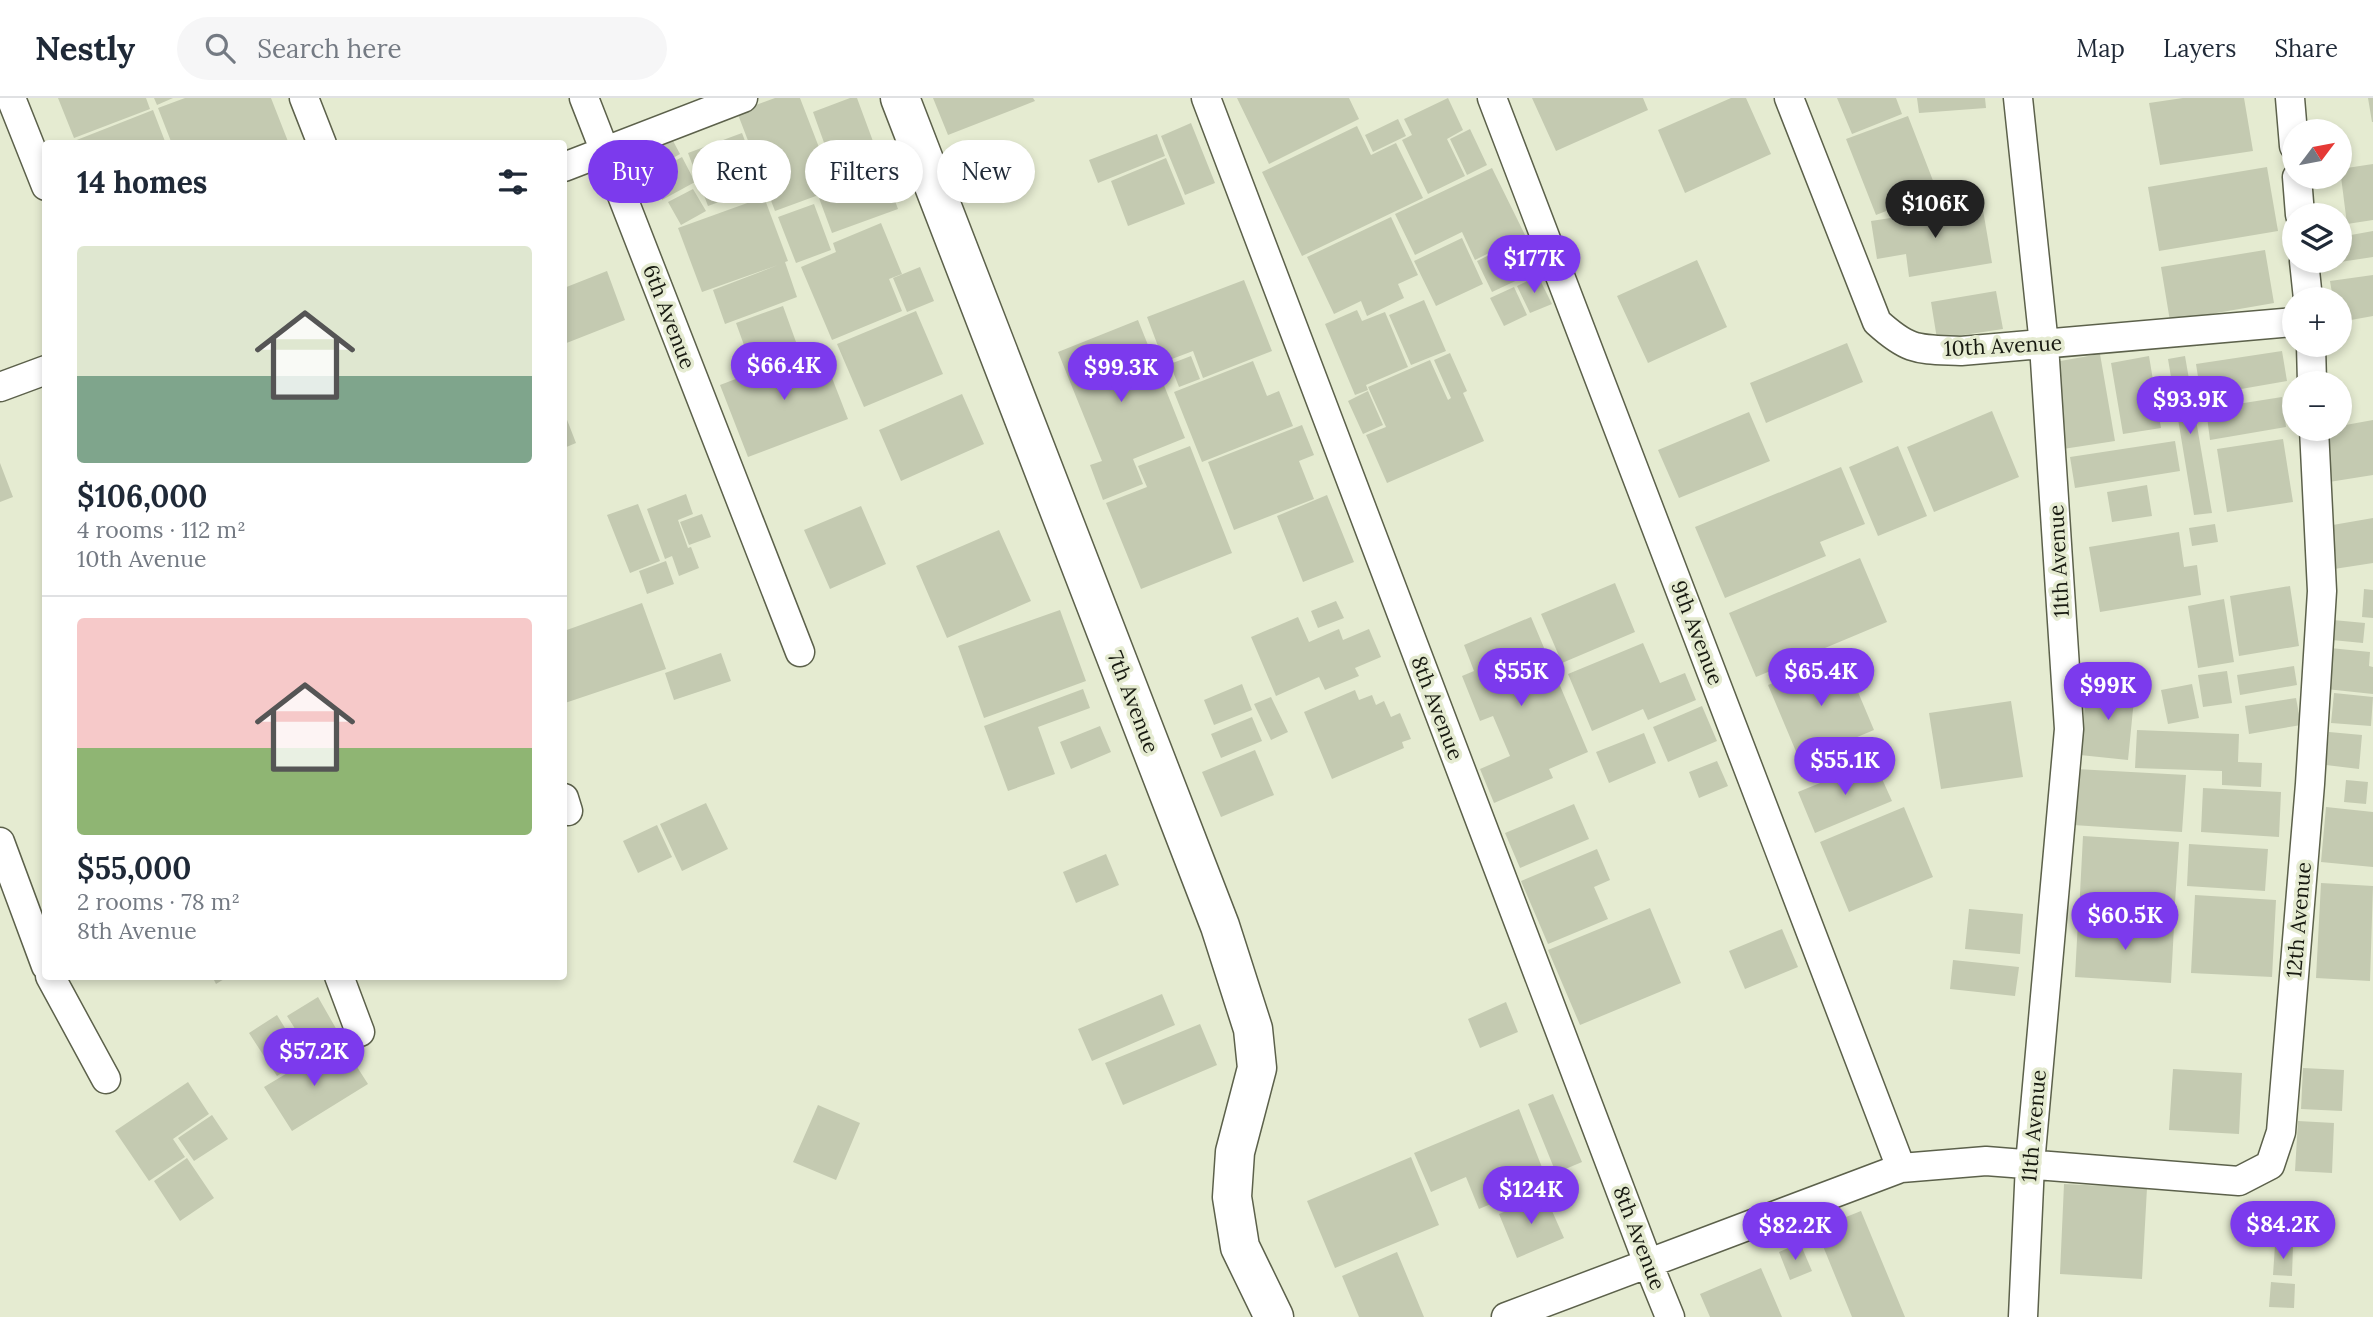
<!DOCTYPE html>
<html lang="en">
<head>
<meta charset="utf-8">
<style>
  :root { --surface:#fff; --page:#f6f6f7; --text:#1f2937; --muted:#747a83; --line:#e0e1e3; --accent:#7c3aed }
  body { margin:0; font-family:Lora,serif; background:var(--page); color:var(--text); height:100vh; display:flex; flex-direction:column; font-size:26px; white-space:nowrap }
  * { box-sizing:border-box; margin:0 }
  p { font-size:23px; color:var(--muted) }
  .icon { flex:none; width:38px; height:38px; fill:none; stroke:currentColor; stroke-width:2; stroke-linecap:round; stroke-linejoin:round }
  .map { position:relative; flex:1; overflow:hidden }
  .panel { position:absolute; left:42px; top:42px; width:525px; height:840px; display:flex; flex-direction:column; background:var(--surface); border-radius:7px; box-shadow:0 4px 10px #0003 }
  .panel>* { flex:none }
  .guide { position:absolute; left:588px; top:42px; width:665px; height:63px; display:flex; gap:14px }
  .needle { width:46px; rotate:58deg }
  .buttons { position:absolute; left:2282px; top:21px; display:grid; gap:14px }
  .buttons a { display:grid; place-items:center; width:70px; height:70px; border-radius:50%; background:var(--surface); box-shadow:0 4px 10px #0003; font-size:35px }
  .price { position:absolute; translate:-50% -60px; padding:0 16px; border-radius:24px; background:var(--accent); color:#fff; font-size:23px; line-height:46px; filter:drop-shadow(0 2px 4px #0008) }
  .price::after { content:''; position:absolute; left:50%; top:42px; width:21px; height:16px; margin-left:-10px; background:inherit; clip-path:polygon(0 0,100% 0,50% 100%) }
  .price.selected { background:#222; color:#fff }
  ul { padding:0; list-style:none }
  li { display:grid; align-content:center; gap:14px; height:371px; padding:0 35px }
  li+li { border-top:2px solid var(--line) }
  li span { display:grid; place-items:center; height:217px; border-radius:7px; color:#555 }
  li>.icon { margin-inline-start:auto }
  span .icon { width:126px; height:126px; fill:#fffc; stroke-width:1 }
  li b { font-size:30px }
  h2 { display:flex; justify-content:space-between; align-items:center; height:84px; padding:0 35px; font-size:30px }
  .chip { padding:0 24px; border-radius:32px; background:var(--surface); box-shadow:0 4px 10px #0003; font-size:24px; line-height:63px }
  .chip.selected { background:var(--accent); color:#fff }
  header { display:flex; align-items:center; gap:42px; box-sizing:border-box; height:98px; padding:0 35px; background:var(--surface); border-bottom:2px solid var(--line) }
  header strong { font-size:33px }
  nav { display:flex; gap:38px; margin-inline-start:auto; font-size:24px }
  .search { width:490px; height:63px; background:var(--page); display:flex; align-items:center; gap:18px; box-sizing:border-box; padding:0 24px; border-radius:38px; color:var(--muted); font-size:26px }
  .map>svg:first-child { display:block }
  .building { fill:#c4cab1 }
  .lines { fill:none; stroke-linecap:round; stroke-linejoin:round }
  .street-casing { stroke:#5c614b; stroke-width:31 }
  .secondary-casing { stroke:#5c614b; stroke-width:41 }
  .street { stroke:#fff; stroke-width:28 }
  .secondary { stroke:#fff; stroke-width:38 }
  .labels { text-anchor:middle; stroke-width:7; stroke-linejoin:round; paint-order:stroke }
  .street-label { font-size:21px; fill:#171910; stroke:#e5ebd1 }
</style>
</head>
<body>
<header>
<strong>Nestly</strong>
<div class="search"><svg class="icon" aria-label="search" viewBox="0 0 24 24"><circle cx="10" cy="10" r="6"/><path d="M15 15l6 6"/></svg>Search here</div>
<nav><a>Map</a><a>Layers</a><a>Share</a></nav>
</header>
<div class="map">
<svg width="2373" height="1219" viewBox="0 0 2373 1219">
  <rect width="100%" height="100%" fill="#e5ebd1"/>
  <path class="building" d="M58 0H146L150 11 74 40Z
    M154 0H173L157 7Z
    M185 0H271L289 46H172L158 10Z
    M775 0H800L835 91 775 113 737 14Z
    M850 0H857L898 111 832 135 819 100 841 92 813 14Z
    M933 0H1033L1035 3 948 37Z
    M1237 0H1349L1359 21 1269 66Z
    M1448 0 1463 32 1447 41 1465 78 1428 96 1402 42 1412 37 1404 21Z
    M1532 0H1643L1648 12 1556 53Z
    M1731 0H1746L1771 56 1685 95 1658 32Z
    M1837 0H1896L1902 16 1852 36Z
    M1917 0H1985L1986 10 1919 15Z
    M2183 0H2244L2253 53 2160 67 2149 5Z
    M2368 0H2373V24H2372Z
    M153 12 166 46H69V45Z
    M1908 18 1937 93 1876 117 1846 41Z
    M1398 21 1406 38 1373 54 1365 37Z
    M1191 25 1215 85 1185 97 1161 38Z
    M1357 28 1371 57 1396 45 1423 100 1302 158 1262 74Z
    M1470 31 1487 67 1467 77 1450 41Z
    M742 35 762 88 708 108 688 55Z
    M1157 36 1165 58 1098 85 1089 62Z
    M671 39 680 56 652 72 642 54Z
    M682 59 695 84 662 102 649 77Z
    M1166 60 1185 106 1128 128 1111 83Z
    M2373 66V122L2347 126 2340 71Z
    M2267 69 2278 133 2159 153 2148 89Z
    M1492 70 1525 137 1475 162 1462 134 1415 157 1395 116Z
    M693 91 706 113 681 127 668 104Z
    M764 99 788 163 785 164 797 199 725 226 713 192 778 167 702 194 678 130Z
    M814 106 831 152 796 165 778 119Z
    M1982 106 1992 165 1909 179 1906 156 1877 161 1871 123Z
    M1391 119 1418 177 1398 186 1404 200 1367 218 1361 203 1334 216 1307 159Z
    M881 125 902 176 889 181 902 213 832 242 801 169 836 154 833 145Z
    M2373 133V159L2340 164V139Z
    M1462 140 1483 186 1436 208 1414 163Z
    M1524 140 1539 172 1492 194 1477 163Z
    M2265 152 2274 205 2170 223 2161 169Z
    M1697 162 1727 229 1648 265 1617 198Z
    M920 169 934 203 907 214 893 180Z
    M607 173 625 222 564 246V190Z
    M2373 177V218L2340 224V201H2333L2330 183Z
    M1538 178 1552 206 1530 215 1517 188Z
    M1244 182 1272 253 1203 280 1193 253 1164 264 1147 219Z
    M1514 189 1527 217 1504 228 1490 200Z
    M1996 193 2003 231 1937 241 1931 204Z
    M1424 202 1446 253 1411 267 1389 217Z
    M783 208 800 255 753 272 736 225Z
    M1357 212 1362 223 1385 214 1408 269 1366 287 1368 292 1355 297 1325 226Z
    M916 213 943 276 864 309 837 246Z
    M1138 222 1185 340 1133 361 1143 386 1103 402 1090 367 1102 363 1058 254Z
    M1847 245 1863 284 1766 325 1750 285Z
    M820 249 848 321 748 359 720 287Z
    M2282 253 2287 283 2201 298 2196 266Z
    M1450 255 1467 293 1463 295 1484 343 1387 385 1366 337 1386 329 1368 289 1430 262 1448 302 1451 300 1434 262Z
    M2100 256 2115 343 2063 351 2049 265Z
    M1191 258 1200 281 1179 289 1170 266Z
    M2149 258 2161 330 2123 336 2111 265Z
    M2185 258 2212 415 2194 417 2168 261Z
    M1253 263 1267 298 1279 293 1293 328 1202 364 1174 294Z
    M1368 293 1383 327 1363 336 1348 303Z
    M962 296 984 346 901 383 879 332Z
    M2282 299 2286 329 2210 342 2206 311Z
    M1992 313 2019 379 1934 414 1907 349Z
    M564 314 576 345 564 350Z
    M1749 314 1770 363 1679 400 1658 352Z
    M2373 322V377L2329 384 2319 331H2340V328Z
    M1302 327 1314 357 1299 363 1314 401 1234 432 1208 364Z
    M2283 341 2293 404 2227 414 2217 351Z
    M2175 343 2180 373 2075 390 2070 359Z
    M1190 348 1232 455 1141 491 1106 405 1147 389 1138 368Z
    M1898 348 1927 418 1878 438 1849 369Z
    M0 365 13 399 0 404Z
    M1841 369 1865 426 1820 444 1826 458 1725 500 1695 429Z
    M2147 387 2152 418 2112 424 2107 394Z
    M686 396 693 416 678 422 688 450 691 449 699 470 679 478 672 458 665 461 647 411Z
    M1327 397 1354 464 1303 484 1277 418Z
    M638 406 660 463 630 475 607 417Z
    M861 408 886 466 830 491 804 432Z
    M702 416 711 439 689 447 680 424Z
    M2373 420V465L2334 471 2327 428Z
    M2215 426 2218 444 2192 448 2189 430Z
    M999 432 1031 503 947 540 916 468Z
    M2179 434 2184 469 2197 467 2201 497 2100 514 2089 449Z
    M1860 460 1887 524 1756 579 1729 515Z
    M666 463 674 486 647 496 639 473Z
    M1615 485 1635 534 1562 565 1541 516Z
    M2290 488 2299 548 2239 558 2230 498Z
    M2364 491 2373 492V520L2362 519Z
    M2224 501 2234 564 2198 570 2188 508Z
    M1336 503 1344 520 1318 530 1311 513Z
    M642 505 666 571 565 605 564 533Z
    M1060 512 1086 583 984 620 958 548Z
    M1298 519 1309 544 1339 531 1343 542 1369 531 1381 559 1355 570 1359 578 1325 592 1319 579 1276 598 1251 539Z
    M1531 519 1588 654 1549 671 1553 680 1494 705 1480 671 1510 658 1493 618 1480 623 1462 578 1474 573 1464 547Z
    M2333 522 2365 525 2363 545 2332 542Z
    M1643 545 1660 585 1685 575 1696 602 1648 622 1643 611 1592 633 1568 576Z
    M2330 550 2370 554 2369 568 2373 569V596L2326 591Z
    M721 555 731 583 674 602 665 575Z
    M1842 556 1874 632 1800 663 1768 587Z
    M2294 568 2297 587 2240 597 2237 577Z
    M2227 573 2232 605 2203 609 2198 577Z
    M1242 586 1252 612 1214 627 1204 602Z
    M2087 586 2135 591 2128 662 2080 657Z
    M2192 586 2199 620 2168 626 2161 592Z
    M1083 591 1090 610 1038 629 1055 676 1008 693 984 628Z
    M1355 592 1359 602 1372 597 1376 607 1384 603 1391 619 1400 615 1411 641 1402 644 1404 650 1332 681 1304 614Z
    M2334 595 2373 599 2371 628 2331 625Z
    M1271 599 1288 634 1271 642 1254 606Z
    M2296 600 2301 627 2249 636 2245 608Z
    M2011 603 2023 679 1941 691 1929 615Z
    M1702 608 1717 643 1668 664 1653 629Z
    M1252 619 1262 643 1221 660 1211 636Z
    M1100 628 1111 654 1071 671 1060 644Z
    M2137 632 2239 636 2238 664 2262 665 2261 689 2222 687V673L2135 670Z
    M2329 634 2362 637 2359 671 2326 667Z
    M1644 635 1656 665 1609 685 1596 654Z
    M1255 652 1274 697 1221 719 1202 674Z
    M1717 663 1728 688 1699 700 1689 674Z
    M1874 663 1892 703 1815 735 1798 694Z
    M2076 671 2186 677 2182 734 2073 727Z
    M2346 682 2368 684 2366 706 2344 704Z
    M2203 690 2281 694 2279 739 2201 734Z
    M706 705 728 751 682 773 660 726Z
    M1574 706 1589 741 1520 770 1505 735Z
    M1904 709 1933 779 1849 814 1820 744Z
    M2326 709 2373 714V769L2321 764Z
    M657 727 672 759 638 775 623 743Z
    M2083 738 2179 744 2174 820 2079 815Z
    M2189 746 2268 751 2265 793 2187 788Z
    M1597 751 1610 782 1594 789 1608 821 1548 846 1521 783Z
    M1106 756 1119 787 1076 805 1063 774Z
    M2321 785 2373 788 2370 883 2316 880Z
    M2195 797 2276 802 2272 879 2191 875Z
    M1650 810 1681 885 1580 927 1548 852Z
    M1969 811 2023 816 2020 856 1965 851Z
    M2078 823 2174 828 2171 885 2075 879Z
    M1782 831 1798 869 1745 891 1729 853Z
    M1953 862 2019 869 2015 898 1950 891Z
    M212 878H229L216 886Z
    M1162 896 1175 927 1092 963 1078 931Z
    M318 899 338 934 309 953 287 918Z
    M1506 904 1518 934 1480 950 1468 921Z
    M277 917 304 961 277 978 249 935Z
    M1200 926 1217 967 1123 1007 1105 965Z
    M342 936 354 954 334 967 322 948Z
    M324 953 334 968 350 958 368 986 292 1033 264 989Z
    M2303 970 2344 972 2342 1013 2301 1011Z
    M2173 971 2242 975 2239 1036 2169 1032Z
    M188 984 209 1016 173 1041 185 1059 149 1083 115 1033Z
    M1553 996 1582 1064 1556 1075 1528 1006Z
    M818 1007 860 1025 836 1082 793 1064Z
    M1519 1011 1547 1082 1479 1111 1466 1079 1431 1094 1414 1055Z
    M212 1017 228 1041 194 1063 178 1040Z
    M2298 1023 2334 1025 2332 1075 2295 1073Z
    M1411 1059 1439 1127 1335 1170 1307 1103Z
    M187 1060 214 1100 180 1123 154 1083Z
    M2064 1086 2147 1090 2142 1181 2060 1176Z
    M1545 1097 1564 1140 1517 1160 1499 1116Z
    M1861 1113 1905 1219H1852L1816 1131Z
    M1800 1145 1812 1173 1790 1182 1779 1154Z
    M2275 1147 2293 1148 2292 1178 2273 1177Z
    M1397 1154 1424 1219H1359L1342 1178Z
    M1761 1170 1782 1219H1710L1700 1196Z
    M2271 1184 2295 1186 2294 1210 2269 1209Z"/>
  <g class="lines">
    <defs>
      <path id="street" d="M11 0 46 88
        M304 0 322 46
        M584 0 800 554
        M1206 0 1648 1165 1670 1219
        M1492 0 1901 1070
        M1789 0 1877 224C1910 254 1918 251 1961 253L2294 224
        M2018 0 2044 247 2069 631 2030 1066 2023 1219
        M2290 0 2294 48
        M564 69 743 0
        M2297 79 2300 117
        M2304 163 2308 201
        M2311 247 2312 285
        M0 289 46 272
        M564 700 568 713
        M0 744 46 868
        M50 878 106 981
        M339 878 360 934
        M1506 1219 1901 1070 1986 1063 2239 1083 2270 1067 2281 1034 2310 686 2322 493 2314 331"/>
      <path id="secondary" d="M900 0 1220 828 1253 931 1257 970 1235 1054 1232 1099 1240 1149 1274 1219"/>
    </defs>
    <use href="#street" class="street-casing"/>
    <use href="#secondary" class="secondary-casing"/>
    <use href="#street" class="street"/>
    <use href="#secondary" class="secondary"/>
  </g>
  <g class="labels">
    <g class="street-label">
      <text transform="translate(669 219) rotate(69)" y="7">6th Avenue</text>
      <text transform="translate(2003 248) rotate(-3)" y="7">10th Avenue</text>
      <text transform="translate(2059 463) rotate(-93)" y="7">11th Avenue</text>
      <text transform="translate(1697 535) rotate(69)" y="7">9th Avenue</text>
      <text transform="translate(1133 604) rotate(69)" y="7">7th Avenue</text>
      <text transform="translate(1437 610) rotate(69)" y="7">8th Avenue</text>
      <text transform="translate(2299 822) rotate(-85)" y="7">12th Avenue</text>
      <text transform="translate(2034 1028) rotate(-85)" y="7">11th Avenue</text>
      <text transform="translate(1639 1140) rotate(69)" y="7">8th Avenue</text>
    </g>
  </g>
</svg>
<div class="buttons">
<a><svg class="needle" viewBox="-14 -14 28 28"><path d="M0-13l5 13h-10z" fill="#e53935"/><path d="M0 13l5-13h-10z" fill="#747a83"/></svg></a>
<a><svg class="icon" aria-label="layers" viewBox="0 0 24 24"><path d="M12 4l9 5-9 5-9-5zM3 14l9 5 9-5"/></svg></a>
<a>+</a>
<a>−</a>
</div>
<b class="price selected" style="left:1935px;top:142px">$106K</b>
<b class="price" style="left:1534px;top:197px">$177K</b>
<b class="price" style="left:784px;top:304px">$66.4K</b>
<b class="price" style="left:1121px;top:306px">$99.3K</b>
<b class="price" style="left:2190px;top:338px">$93.9K</b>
<b class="price" style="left:1521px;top:610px">$55K</b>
<b class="price" style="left:1821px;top:610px">$65.4K</b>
<b class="price" style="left:2108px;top:624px">$99K</b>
<b class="price" style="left:1845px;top:699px">$55.1K</b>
<b class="price" style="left:2125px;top:854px">$60.5K</b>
<b class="price" style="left:314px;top:990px">$57.2K</b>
<b class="price" style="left:1531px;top:1128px">$124K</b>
<b class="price" style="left:2283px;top:1163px">$84.2K</b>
<b class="price" style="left:1795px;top:1164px">$82.2K</b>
<div class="guide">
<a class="chip selected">Buy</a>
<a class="chip">Rent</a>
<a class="chip">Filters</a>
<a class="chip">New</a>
</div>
<section class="panel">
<h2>14 homes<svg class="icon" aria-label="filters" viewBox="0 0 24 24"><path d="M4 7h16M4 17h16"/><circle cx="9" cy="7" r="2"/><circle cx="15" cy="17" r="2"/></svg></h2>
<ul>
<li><span style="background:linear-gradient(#dfe7d0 60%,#7fa58c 0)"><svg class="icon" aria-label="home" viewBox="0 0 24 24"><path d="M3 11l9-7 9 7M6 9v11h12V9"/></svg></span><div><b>$106,000</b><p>4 rooms · 112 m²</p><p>10th Avenue</p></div></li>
<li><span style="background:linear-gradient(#f6c9c9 60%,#8fb573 0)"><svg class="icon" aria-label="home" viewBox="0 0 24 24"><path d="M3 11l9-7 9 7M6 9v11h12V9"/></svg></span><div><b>$55,000</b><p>2 rooms · 78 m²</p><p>8th Avenue</p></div></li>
</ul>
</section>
</div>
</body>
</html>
